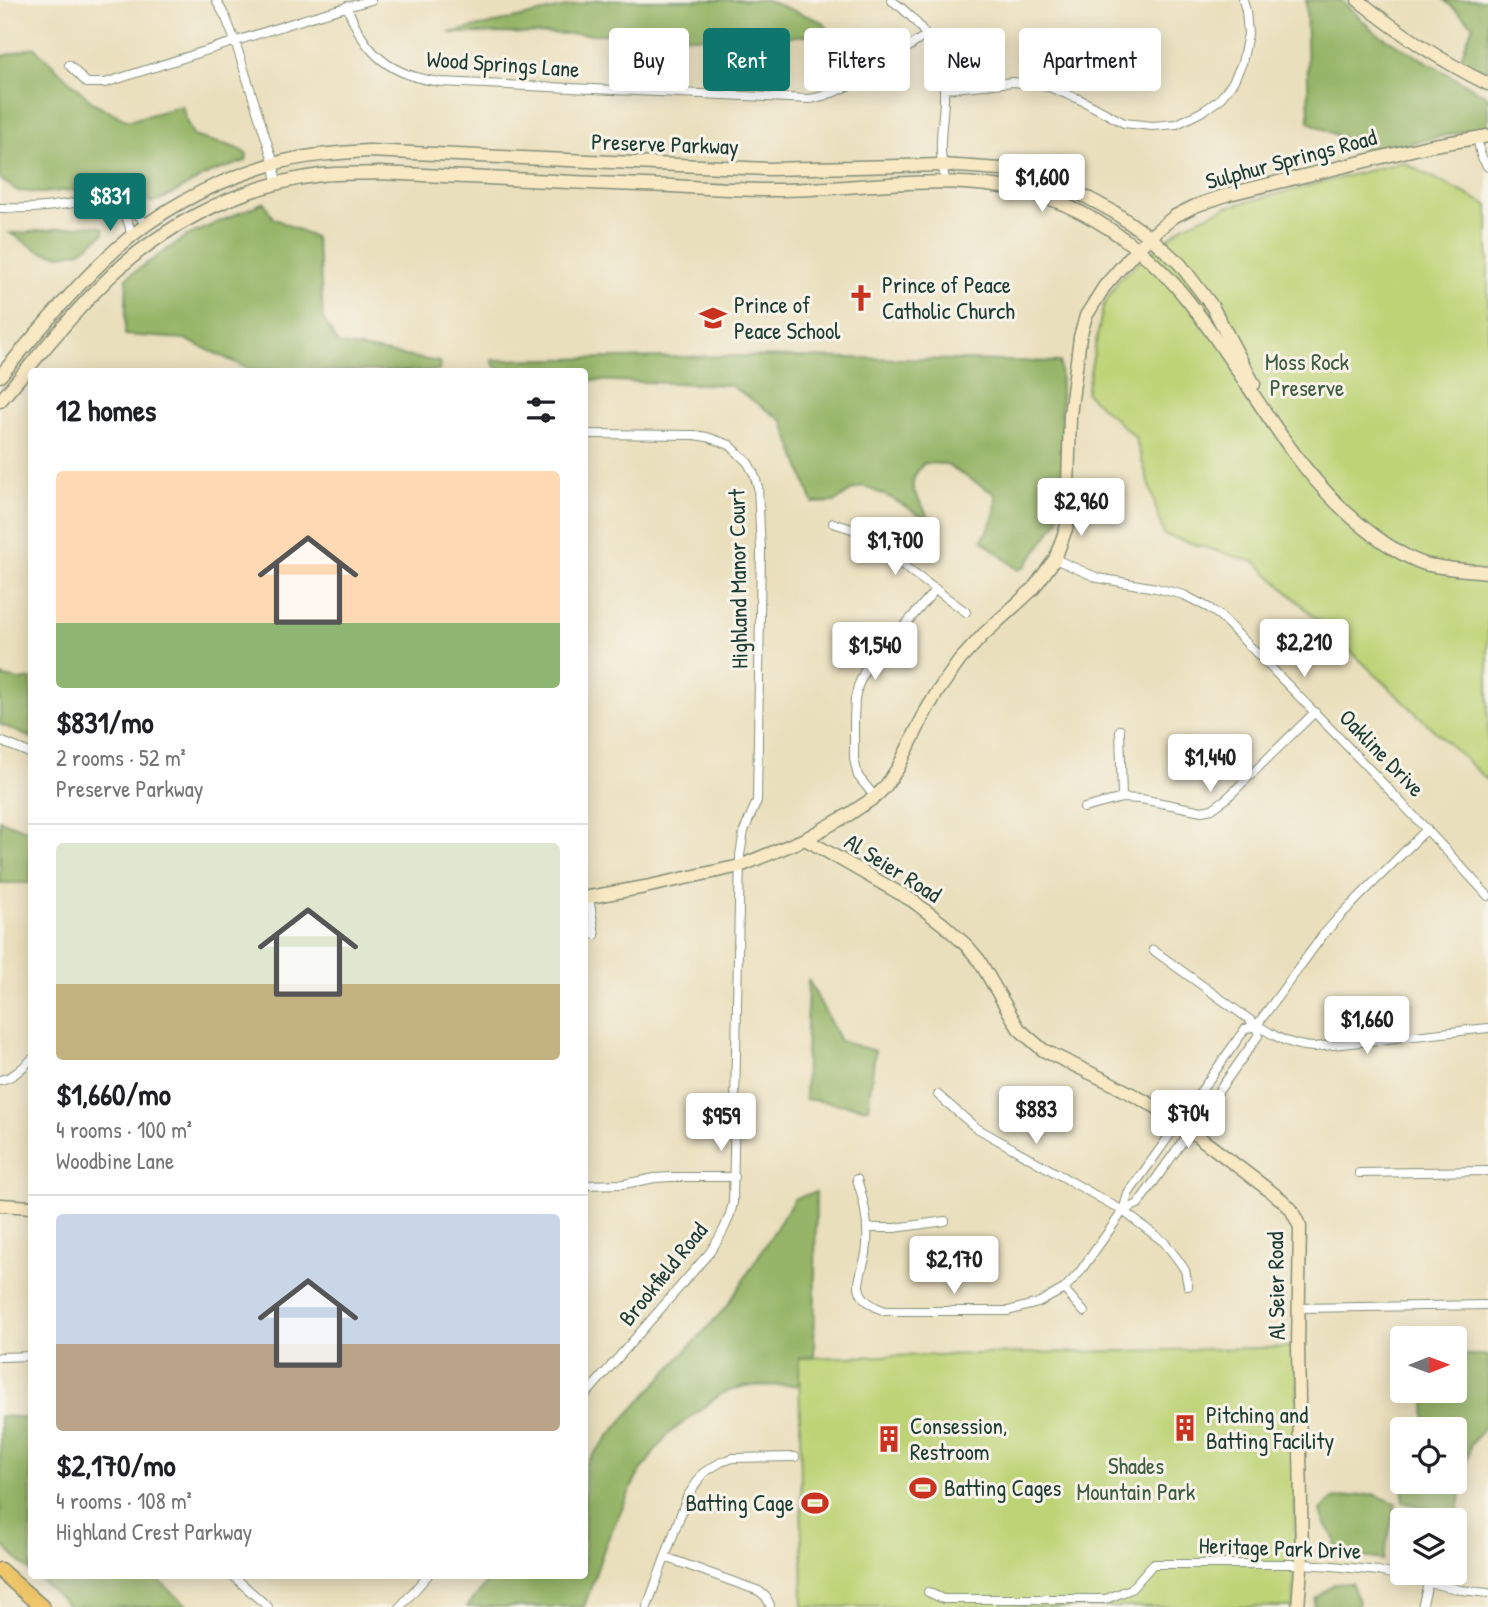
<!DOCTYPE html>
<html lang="en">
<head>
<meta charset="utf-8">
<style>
  :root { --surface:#fff; --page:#f6f6f6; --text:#202124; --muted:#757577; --line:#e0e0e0; --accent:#0f766e }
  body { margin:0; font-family:"Patrick Hand",sans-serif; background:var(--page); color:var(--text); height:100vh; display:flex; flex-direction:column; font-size:26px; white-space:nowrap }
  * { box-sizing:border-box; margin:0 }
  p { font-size:23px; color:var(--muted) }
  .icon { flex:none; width:38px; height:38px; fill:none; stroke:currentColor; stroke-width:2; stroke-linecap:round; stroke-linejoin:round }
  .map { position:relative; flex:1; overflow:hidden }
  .drawer { position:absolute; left:28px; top:368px; width:560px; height:1211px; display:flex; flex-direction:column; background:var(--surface); border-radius:7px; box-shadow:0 4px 18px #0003 }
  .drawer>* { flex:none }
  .hud { position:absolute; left:609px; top:28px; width:665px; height:63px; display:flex; gap:14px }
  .needle { width:46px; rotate:89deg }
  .fabs { position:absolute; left:1390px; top:1326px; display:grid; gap:14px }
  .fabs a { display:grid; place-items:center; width:77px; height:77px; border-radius:7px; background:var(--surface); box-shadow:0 4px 18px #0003; font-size:35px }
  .price { position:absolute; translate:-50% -60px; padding:0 16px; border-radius:7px; background:#fff; color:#222; font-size:23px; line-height:46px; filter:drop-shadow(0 2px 4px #0008) }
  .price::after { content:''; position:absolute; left:50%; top:42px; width:21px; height:16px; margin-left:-10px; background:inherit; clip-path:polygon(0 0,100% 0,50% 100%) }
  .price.on { background:var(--accent); color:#fff }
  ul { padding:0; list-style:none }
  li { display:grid; align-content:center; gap:14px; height:371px; padding:0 28px }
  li+li { border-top:2px solid var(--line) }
  li span { display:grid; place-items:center; height:217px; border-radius:7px; color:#555 }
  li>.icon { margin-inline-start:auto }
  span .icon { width:126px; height:126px; fill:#fffc; stroke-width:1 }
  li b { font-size:30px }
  h2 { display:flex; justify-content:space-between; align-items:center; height:84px; padding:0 28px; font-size:30px }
  .tag { padding:0 24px; border-radius:7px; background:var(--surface); box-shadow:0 4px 18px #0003; font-size:24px; line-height:63px }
  .tag.on { background:var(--accent); color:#fff }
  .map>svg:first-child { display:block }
  .green { fill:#bed376; stroke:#6e8855; stroke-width:2 }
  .forest { fill:#96b567; stroke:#5a794e; stroke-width:2 }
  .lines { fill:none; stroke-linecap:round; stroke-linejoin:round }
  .street-casing { stroke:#848e78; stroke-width:10 }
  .secondary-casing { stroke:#848e78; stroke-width:15 }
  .highway-casing { stroke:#848e78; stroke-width:17 }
  .street { stroke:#fff; stroke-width:8 }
  .secondary { stroke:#f8e8c3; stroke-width:12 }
  .highway { stroke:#eec569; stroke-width:14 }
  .labels { text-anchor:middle; stroke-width:6; stroke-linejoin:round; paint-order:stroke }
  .street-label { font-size:23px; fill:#1f3d34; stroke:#f7f3e8 }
  .poi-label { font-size:23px; fill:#1f3d34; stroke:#f7f3e8; text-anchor:start }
  .park-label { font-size:23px; fill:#3f5b41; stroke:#f7f3e8 }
</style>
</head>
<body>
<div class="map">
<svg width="1488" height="1607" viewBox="0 0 1488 1607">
  <rect width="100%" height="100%" fill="#f7f3e8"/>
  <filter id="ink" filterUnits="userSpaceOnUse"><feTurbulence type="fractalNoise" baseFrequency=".0143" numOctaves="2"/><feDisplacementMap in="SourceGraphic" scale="14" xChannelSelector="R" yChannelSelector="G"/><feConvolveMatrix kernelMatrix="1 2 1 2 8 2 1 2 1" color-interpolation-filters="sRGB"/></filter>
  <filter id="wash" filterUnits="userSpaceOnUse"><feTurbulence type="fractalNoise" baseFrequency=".00686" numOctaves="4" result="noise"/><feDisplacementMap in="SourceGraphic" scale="28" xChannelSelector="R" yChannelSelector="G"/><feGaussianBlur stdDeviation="1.57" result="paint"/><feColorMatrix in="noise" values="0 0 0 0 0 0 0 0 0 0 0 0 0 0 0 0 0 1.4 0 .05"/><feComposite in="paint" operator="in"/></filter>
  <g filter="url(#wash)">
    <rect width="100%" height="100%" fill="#eadfbc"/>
    <path class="green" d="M1402 162 1488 205V781L1257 563 1164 535 1135 437 1086 393 1103 307 1119 279 1183 226 1226 207Z
      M1298 1347 1294 1607H803L799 1358Z"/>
    <path class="forest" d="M598 0H766L823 22 832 34 747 39 602 34 449 33Z
      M1306 0H1341L1375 32 1488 97V126L1371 152 1309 122Z
      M1444 0H1488V72L1459 62 1473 25Z
      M34 47 92 102 128 121 182 106 188 125 194 136C212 143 232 143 247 154L246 161 210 173 161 200 151 202 139 197 127 191 102 187 42 193 18 191 0 179V57Z
      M264 202 273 218 315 238 320 266 323 318 338 344 440 362 439 371H253L185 339 125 335 127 277 187 236Z
      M89 225 100 226 104 229V233L81 251 61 255 41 252 10 233H22Z
      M739 356 1060 362 1063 450 1058 521 1025 567 1018 570 982 540C990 527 999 510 995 494L945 464 924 463C900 490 920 493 929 520L889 497 863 486 852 490 835 502 813 503 783 421 730 385 585 380 584 371H511L495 367 492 360Z
      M0 676 23 681 31 679V738L0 724Z
      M0 820 31 832V883H0Z
      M808 979 840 1041 875 1051 868 1108 805 1099Z
      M816 1192 814 1357 799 1358V1385L744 1386 721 1394 667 1435 636 1478 606 1543 584 1607H467L493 1575H584L585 1465 614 1430 728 1305 795 1198Z
      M1454 1355H1488V1422L1470 1446 1457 1516 1403 1502V1482H1454V1430H1426L1425 1395 1423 1391H1454Z
      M0 1416 31 1418V1572L0 1543Z
      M1373 1494 1396 1503 1383 1560 1336 1553 1335 1539 1325 1524 1321 1510 1332 1499Z
      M35 1575H153L189 1607H70Z
      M1351 1583 1359 1601 1357 1607H1314L1315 1599 1334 1584Z"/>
  </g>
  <g filter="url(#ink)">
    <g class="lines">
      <defs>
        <path id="street" d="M216 0 226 18 235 41 274 164 277 184
          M891 0C921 20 942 53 944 90 945 110 940 130 941 150 941 160 944 171 945 182
          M347 6C364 54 391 76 441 82L810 99C853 92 890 59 926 35
          M69 65 87 83H105L308 18 371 0
          M944 89 1013 82 1044 85 1081 100 1124 123 1152 126 1177 124 1203 111 1219 100 1233 82 1242 63 1248 34 1246 11 1243 0
          M1477 137 1481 156 1488 167
          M115 205C125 215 131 223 131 238
          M0 208C15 208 30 209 44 207 77 204 127 189 146 226
          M584 434 694 435 707 437 730 445 748 463 754 474 758 487 761 550 757 801 744 831 740 855 733 1203C729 1222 721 1236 710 1252L584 1397
          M833 523 855 530 966 612
          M1055 559 1098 578 1156 588 1184 595 1209 608 1220 616C1311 708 1401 800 1488 896
          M1120 730 1122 798
          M0 741 32 754
          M875 797 858 776 854 759V719L855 699 858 686 868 663 874 654 905 625 936 589
          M1084 808 1122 798 1141 799 1202 811 1212 809 1226 799 1315 712
          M589 897 595 935
          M1153 950 1257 1025C1276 1037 1291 1046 1314 1047L1488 1028
          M1257 1025 1258 1036 1138 1204 1123 1211 1128 1194 1245 1029 1257 1025 1323 935 1339 917 1427 829
          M0 1080C13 1078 22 1068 32 1059
          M938 1095 975 1127 1123 1211 1164 1242 1176 1257 1185 1270 1188 1286
          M1359 1173 1488 1171
          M857 1179C865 1203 870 1228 866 1254 864 1264 859 1276 859 1286 860 1300 874 1307 885 1311H1008L1038 1303 1064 1289 1079 1273 1123 1211
          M584 1185 624 1184 655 1178 671 1177H735
          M868 1228H895L945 1221
          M1064 1289 1084 1312
          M1299 1308 1488 1305
          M0 1357 32 1356
          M665 1557 759 1591 766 1597 770 1605
          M232 1575 268 1607
          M928 1592 943 1599H1106L1131 1589 1153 1564H1302L1333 1566 1378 1571 1461 1590 1488 1593
          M400 1607 428 1575
          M647 1607 687 1497 703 1473 721 1462 733 1458 795 1457
          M1422 1607 1428 1584"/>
        <path id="secondary" d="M1358 0C1399 33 1441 61 1488 84
          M0 376C37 333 73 288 115 250 160 209 216 181 273 164 304 155 337 153 369 151L768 169 943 165 1001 169 1036 177 1075 191 1114 212 1150 237 1180 264 1212 306 1254 384
          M0 401C31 365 61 327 94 293 152 230 235 186 321 175 340 173 360 174 379 173 477 177 574 183 672 186 706 188 740 190 774 190 877 190 986 162 1082 213 1121 233 1158 263 1185 297 1250 377 1290 474 1375 536 1390 547 1406 558 1425 564 1445 569 1467 570 1488 572
          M805 839 913 901 944 925 967 946 979 960 1019 1029 1043 1050 1109 1082 1167 1113 1282 1200 1291 1209 1300 1227 1298 1347 1302 1555 1298 1607
          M584 898 645 887 740 866 805 839 848 815 875 797 885 787 898 768 926 711 938 691 960 660 983 635 1033 589 1055 559 1067 526 1070 415 1080 337 1086 316 1104 287 1137 249 1160 228 1175 216 1195 206 1229 194 1428 146 1488 136
          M0 1205 32 1207"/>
        <path id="highway" d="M0 1570 42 1607"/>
      </defs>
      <use href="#street" class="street-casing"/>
      <use href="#secondary" class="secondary-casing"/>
      <use href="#highway" class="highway-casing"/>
      <use href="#street" class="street"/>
      <use href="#secondary" class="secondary"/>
      <use href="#highway" class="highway"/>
    </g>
  </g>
  <defs>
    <symbol id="church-bare" viewBox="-9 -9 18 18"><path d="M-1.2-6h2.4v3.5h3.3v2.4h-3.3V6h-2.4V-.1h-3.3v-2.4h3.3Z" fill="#c8321e" stroke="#f7f3e8" stroke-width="2.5" paint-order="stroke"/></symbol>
    <symbol id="school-bare" viewBox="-9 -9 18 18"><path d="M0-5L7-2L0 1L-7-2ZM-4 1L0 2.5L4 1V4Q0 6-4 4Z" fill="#c8321e" stroke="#f7f3e8" stroke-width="2.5" paint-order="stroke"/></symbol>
    <symbol id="building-bare" viewBox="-9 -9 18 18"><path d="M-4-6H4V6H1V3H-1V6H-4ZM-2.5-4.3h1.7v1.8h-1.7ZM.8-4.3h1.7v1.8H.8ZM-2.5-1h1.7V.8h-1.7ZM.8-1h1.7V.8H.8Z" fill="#c8321e" stroke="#f7f3e8" stroke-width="2.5" paint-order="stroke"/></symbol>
    <symbol id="stadium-bare" viewBox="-9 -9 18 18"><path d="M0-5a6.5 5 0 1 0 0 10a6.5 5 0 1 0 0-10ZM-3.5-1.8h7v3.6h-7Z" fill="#c8321e" stroke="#f7f3e8" stroke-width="2.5" paint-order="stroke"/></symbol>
  </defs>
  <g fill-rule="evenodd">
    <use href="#church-bare" x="842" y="279" width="38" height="38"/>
    <use href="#school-bare" x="694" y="299" width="38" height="38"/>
    <use href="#building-bare" x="1166" y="1409" width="38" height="38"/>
    <use href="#building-bare" x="870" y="1420" width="38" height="38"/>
    <use href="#stadium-bare" x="904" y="1469" width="38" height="38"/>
    <use href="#stadium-bare" x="796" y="1484" width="38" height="38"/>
  </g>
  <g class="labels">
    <g class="street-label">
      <text transform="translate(503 64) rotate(4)" y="8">Wood Springs Lane</text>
      <text transform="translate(665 144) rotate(2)" y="8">Preserve Parkway</text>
      <text transform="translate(1291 159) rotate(-15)" y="8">Sulphur Springs Road</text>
      <text transform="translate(738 579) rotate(-91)" y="8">Highland Manor Court</text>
      <text transform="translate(1382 753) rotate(46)" y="8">Oakline Drive</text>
      <text transform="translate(893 868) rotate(32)" y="8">Al Seier Road</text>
      <text transform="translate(663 1274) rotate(-51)" y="8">Brookfield Road</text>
      <text transform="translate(1276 1286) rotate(-91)" y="8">Al Seier Road</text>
      <text transform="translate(1280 1548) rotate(2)" y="8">Heritage Park Drive</text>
    </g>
    <g class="poi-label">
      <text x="882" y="293">Prince of Peace<tspan x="882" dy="26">Catholic Church</tspan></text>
      <text x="734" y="313">Prince of<tspan x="734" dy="26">Peace School</tspan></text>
      <text x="1206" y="1423">Pitching and<tspan x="1206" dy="26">Batting Facility</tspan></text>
      <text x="910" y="1434">Consession,<tspan x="910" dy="26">Restroom</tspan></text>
      <text x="944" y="1496">Batting Cages</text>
      <text x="794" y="1511" text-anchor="end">Batting Cage</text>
    </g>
    <g class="park-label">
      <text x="1307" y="370">Moss Rock<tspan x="1307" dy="26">Preserve</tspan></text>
      <text x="1136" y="1474">Shades<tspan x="1136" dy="26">Mountain Park</tspan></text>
    </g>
  </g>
</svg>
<div class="fabs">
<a><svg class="needle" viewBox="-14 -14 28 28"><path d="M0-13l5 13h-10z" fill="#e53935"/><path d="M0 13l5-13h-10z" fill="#757577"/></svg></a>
<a><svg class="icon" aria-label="locate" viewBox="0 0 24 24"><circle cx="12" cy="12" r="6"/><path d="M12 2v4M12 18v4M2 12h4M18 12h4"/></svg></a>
<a><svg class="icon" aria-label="layers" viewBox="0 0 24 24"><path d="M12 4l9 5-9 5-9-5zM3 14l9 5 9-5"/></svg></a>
</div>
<b class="price" style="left:1042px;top:214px">$1,600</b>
<b class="price on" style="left:110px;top:233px">$831</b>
<b class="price" style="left:1081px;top:538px">$2,960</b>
<b class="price" style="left:895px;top:577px">$1,700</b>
<b class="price" style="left:1304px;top:679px">$2,210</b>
<b class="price" style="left:875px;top:682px">$1,540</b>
<b class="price" style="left:1210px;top:794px">$1,440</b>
<b class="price" style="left:1367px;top:1056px">$1,660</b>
<b class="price" style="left:1036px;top:1146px">$883</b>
<b class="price" style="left:1188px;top:1150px">$704</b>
<b class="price" style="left:721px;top:1153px">$959</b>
<b class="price" style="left:954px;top:1296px">$2,170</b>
<div class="hud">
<a class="tag">Buy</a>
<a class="tag on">Rent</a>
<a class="tag">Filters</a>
<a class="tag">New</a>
<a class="tag">Apartment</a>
</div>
<section class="drawer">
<h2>12 homes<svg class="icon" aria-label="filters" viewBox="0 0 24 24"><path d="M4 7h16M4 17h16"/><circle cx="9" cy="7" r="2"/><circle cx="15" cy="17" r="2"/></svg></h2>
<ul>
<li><span style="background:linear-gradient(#ffd9b3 70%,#8fb573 0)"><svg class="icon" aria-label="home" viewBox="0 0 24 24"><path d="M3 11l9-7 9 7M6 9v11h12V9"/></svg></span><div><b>$831/mo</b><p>2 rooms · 52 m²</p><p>Preserve Parkway</p></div></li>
<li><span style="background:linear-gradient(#dfe7d0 65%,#c2b280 0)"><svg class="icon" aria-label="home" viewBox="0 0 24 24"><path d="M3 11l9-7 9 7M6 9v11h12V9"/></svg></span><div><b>$1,660/mo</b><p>4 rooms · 100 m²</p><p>Woodbine Lane</p></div></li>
<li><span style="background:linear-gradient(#c9d6e8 60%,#b9a48a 0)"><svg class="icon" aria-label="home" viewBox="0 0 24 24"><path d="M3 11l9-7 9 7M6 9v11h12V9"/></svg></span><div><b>$2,170/mo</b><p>4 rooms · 108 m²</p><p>Highland Crest Parkway</p></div></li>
</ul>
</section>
</div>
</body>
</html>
